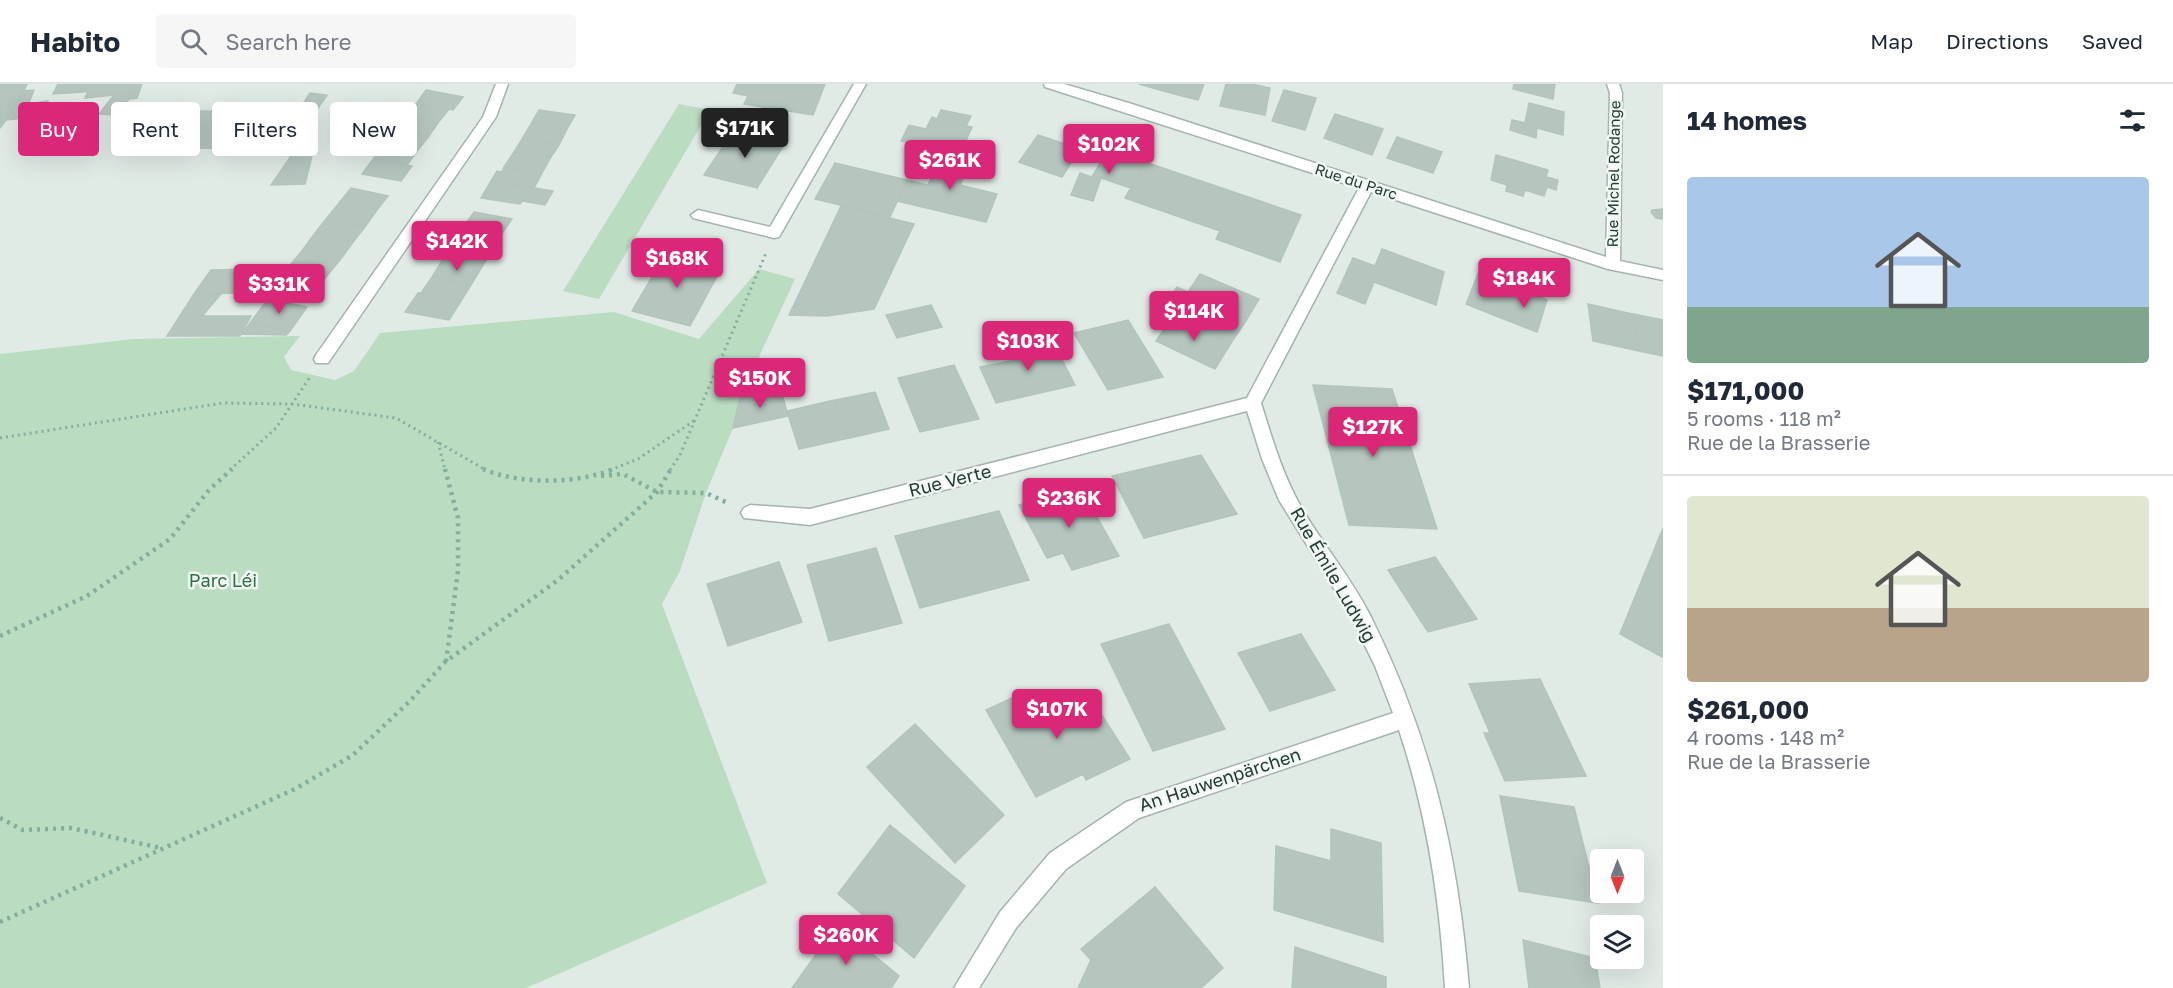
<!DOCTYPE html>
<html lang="en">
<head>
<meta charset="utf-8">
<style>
  :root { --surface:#fff; --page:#f6f6f7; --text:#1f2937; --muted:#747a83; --line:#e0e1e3; --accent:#db2777 }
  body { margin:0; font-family:"Golos Text",sans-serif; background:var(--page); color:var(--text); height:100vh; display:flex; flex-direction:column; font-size:22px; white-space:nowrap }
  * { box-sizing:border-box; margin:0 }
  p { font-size:20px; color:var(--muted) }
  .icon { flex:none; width:33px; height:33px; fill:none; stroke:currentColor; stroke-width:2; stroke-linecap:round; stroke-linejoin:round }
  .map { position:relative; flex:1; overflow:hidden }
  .side { display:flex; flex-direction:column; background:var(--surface); width:510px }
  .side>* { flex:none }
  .guide { position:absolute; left:18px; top:18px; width:570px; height:54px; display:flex; gap:12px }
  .needle { width:39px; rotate:180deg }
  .controls { position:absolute; left:1590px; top:765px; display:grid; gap:12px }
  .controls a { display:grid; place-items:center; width:54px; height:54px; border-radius:6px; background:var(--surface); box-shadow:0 6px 24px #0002; font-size:30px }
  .price { position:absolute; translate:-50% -51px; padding:0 14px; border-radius:6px; background:var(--accent); color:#fff; font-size:20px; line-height:39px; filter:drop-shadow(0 2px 3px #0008) }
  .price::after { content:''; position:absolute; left:50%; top:36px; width:18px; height:14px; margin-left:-9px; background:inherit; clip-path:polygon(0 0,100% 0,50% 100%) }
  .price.selected { background:#222; color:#fff }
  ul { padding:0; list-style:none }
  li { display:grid; align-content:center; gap:12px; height:318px; padding:0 24px }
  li+li { border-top:2px solid var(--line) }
  li span { display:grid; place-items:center; height:186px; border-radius:6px; color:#555 }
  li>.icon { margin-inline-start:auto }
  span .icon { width:108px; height:108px; fill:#fffc; stroke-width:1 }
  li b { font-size:26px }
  h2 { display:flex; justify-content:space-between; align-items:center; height:72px; padding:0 24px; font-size:26px }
  .tag { padding:0 21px; border-radius:6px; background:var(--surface); box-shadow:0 6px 24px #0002; font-size:21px; line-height:54px }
  .tag.selected { background:var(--accent); color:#fff }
  header { display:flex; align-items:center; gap:36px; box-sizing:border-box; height:84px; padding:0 30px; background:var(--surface); border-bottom:2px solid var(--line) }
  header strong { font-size:28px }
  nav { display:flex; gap:33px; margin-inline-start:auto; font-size:21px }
  .search { width:420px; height:54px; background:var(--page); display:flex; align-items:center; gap:15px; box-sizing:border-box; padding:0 21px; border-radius:6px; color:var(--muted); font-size:22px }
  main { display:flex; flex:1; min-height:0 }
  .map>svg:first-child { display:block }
  .green { fill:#badcc1 }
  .building { fill:#b6c6bf; stroke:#b3c4bc; stroke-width:1.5 }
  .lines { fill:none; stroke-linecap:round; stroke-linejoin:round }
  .minor-casing { stroke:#a4b3ad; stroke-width:3 }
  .path-far1 { stroke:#82ae9e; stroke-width:3; stroke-dasharray:2 4; stroke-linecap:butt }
  .path { stroke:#82ae9e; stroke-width:4.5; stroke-dasharray:3 5; stroke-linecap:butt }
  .minor { fill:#fff; fill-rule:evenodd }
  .labels { text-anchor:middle; stroke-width:5; stroke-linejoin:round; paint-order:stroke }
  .far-street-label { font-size:15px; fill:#223b33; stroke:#f1f8f4 }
  .street-label { font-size:18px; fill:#223b33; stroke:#f1f8f4 }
  .park-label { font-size:18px; fill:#2d7144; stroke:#f1f8f4 }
</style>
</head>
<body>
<header>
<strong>Habito</strong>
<div class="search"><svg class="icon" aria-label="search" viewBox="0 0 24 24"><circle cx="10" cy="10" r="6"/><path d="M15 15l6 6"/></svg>Search here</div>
<nav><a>Map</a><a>Directions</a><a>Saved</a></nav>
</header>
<main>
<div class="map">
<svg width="1663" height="904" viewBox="0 0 1663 904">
  <rect width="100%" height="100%" fill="#e1ebe6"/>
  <path class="green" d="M679 20 710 26 599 215 563 207Z
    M759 185 795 195 740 314 733 344 706 409 680 487 662 520 767 799 526 904H0V270L134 255 300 252 284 273 291 286 335 296 354 287 380 249 614 228 699 255Z"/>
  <path class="building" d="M0 0H27L18 19 0 21Z
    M58 0H86L83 8 53 10Z
    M86 0H142L137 14 129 15 117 31 99 30 114 11 85 14 88 7 83 8Z
    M737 0H825L813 31 744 20 748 12 733 9Z
    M1139 0H1170L1167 8Z
    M1170 0H1204L1198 16 1167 8Z
    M1226 0H1252L1270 4 1265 31 1220 22Z
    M1514 0H1555L1553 15 1513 5Z
    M34 6 23 34 6 36 23 7Z
    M426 6 463 13 453 26 416 20Z
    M1284 6 1316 14 1305 46 1272 37Z
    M310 9 327 11 309 37 292 36Z
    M48 17 43 33 22 35 28 20Z
    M18 19 6 36 0 44V21Z
    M1529 19 1564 28 1563 51 1537 44 1536 54 1510 46 1512 36 1525 39Z
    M416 20 449 25 438 39 405 33Z
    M539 26 575 31 567 45 531 40Z
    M941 26 971 32 966 42 972 43 960 70 901 57 909 41 926 45 932 33 937 35Z
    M200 27 253 28 231 65 138 62 160 29 198 30Z
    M1335 30 1383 45 1372 71 1324 54Z
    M405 33 438 39 429 52 395 46Z
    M531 40 567 45 559 61 522 55Z
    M395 46 429 52 418 66 384 61Z
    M734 46 785 59 757 104 704 91Z
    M1038 51 1080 65 1062 93 1019 78Z
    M1397 53 1442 68 1433 89 1387 74Z
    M522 55 559 61 551 73 514 68Z
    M384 61 418 66 407 81 373 75Z
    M944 66 972 73 960 101 997 110 986 138 897 117 907 96 928 101Z
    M1108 66 1145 78 1131 104 1101 94 1093 117 1071 111 1080 89 1092 93Z
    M313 68 305 100 271 101 293 69Z
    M514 68 551 73 542 89 504 83Z
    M1496 71 1548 86 1546 93 1558 96 1556 106 1547 103 1544 112 1525 106 1523 112 1506 107 1507 101 1491 96Z
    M373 75 407 81 412 82 401 97 362 90Z
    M1145 78 1301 131 1280 178 1216 155 1220 147 1125 114Z
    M835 79 907 96 890 133 815 115Z
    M504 83 542 89 534 104 491 97 497 87 502 88Z
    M491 97 534 104 553 107 545 121 522 117 520 120 481 114Z
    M351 104 388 112 377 126 339 119Z
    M339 119 377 126 365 143 326 135Z
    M841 122 914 140 874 225 827 232 789 231Z
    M1663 125V135L1656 134 1651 128 1652 126Z
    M474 128 512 135 503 148 465 141Z
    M326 135 365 143 354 157 315 149Z
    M465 141 503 148 493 165 455 158Z
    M315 149 354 157 340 176 301 168Z
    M455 158 493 165 482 183 443 175Z
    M1382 165 1444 188 1436 221 1374 198 1365 220 1337 209 1353 174 1375 182Z
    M301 168 340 176 326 193 287 185Z
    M666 169 722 183 690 242 632 227Z
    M443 175 482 183 471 201 432 193Z
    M253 185 243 209 194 210 211 186Z
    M287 185 326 193 314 209 275 201Z
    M1200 190 1259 215 1247 235 1188 208Z
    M1478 190 1512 202 1501 234 1466 220Z
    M432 193 471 201 461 217 421 209Z
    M1512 202 1547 216 1537 248 1501 234Z
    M1177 203 1247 235 1231 259 1161 226Z
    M418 209H421L461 217 449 236 405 228Z
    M194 210H221L202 232H251L240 252H167Z
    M268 215 307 223 290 247 250 239Z
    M1588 220 1633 230 1639 267 1593 257Z
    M931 221 942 243 897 254 886 231Z
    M1633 230 1663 236V272L1639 267Z
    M1173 232 1231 259 1215 285 1156 257Z
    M1128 236 1163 293 1108 306 1074 249Z
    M250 239 290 247 286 251 242 250Z
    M1050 253 1075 301 996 319 980 283 1016 276 1010 262Z
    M954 281 979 335 920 348 898 294Z
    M1313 301 1392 305 1437 445 1349 441Z
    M781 306 788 332 733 344 740 314Z
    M875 308 889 345 849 354 835 316Z
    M835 316 849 354 799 365 787 327Z
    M1201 371 1237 430 1144 454 1112 392Z
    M1080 403 1119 472 1072 486 1063 469 1047 474 1019 421Z
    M999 427 1029 496 920 524 895 452Z
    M1663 444V571L1662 573 1620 550Z
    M876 464 902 539 829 557 807 481Z
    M1435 473 1477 535 1428 548 1388 486Z
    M779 478 802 538 728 562 707 500Z
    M1169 540 1225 645 1153 667 1101 560Z
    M1301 550 1335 606 1270 627 1238 569Z
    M1540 595 1586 692 1505 697 1484 649H1490L1469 600Z
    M1029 606 1043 629 1087 608 1130 675 1086 696 1083 690 1036 713 986 626Z
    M915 640 1004 731 955 779 867 683Z
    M1500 712 1574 723 1598 819 1519 807Z
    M890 741 965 802 914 874 838 810Z
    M1331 745 1381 759 1383 858 1274 826 1276 762 1331 777Z
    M1155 803 1223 884 1201 904H1078L1091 876 1081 865Z
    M837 841 899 892 891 904H792Z
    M1523 856 1595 874 1600 904H1529Z
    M1295 863 1386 893V904H1292Z"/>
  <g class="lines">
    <defs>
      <path id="minor" d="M496 0H508L496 33 328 279H316L314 275 316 271 483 33Z
        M854 0H866L779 153 774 154 693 134 691 131 698 126 770 143Z
        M1044 0H1064L1132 20 1606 173 1610 9 1607 0H1619L1622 9 1620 177 1663 186V196L1608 185 1371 108 1261 319C1272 354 1282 389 1300 421 1322 460 1351 493 1371 533 1431 654 1458 769 1469 904H1445C1440 816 1427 730 1399 646L1139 734 1066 785 1016 844 979 904H954L1000 828 1050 769 1126 718 1393 629 1375 582 1349 529 1279 416 1262 375 1247 327 810 441 744 434 741 429 744 424 750 421 810 425 1247 314 1359 104 1045 3Z"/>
    </defs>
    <use href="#minor" class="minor-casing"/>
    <path class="path-far1" d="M0 354 223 319 292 320 396 334 486 386
      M438 358 445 386
      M230 386 276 344 310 293
      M610 386 638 375 695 336
      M670 386 680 371 766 169"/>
    <path class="path" d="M445 385 458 434V487L446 578
      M483 385C521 401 576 400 614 385
      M601 392 623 390 657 408 706 409 728 419
      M0 552 87 512 170 455 209 406 232 385
      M0 734 23 746 71 744 161 764
      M0 838 295 705 353 671 410 617 445 578 558 496 657 408 671 385"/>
    <use href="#minor" class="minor"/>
  </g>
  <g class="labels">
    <g class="far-street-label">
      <text transform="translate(1614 90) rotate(-89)" y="5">Rue Michel Rodange</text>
      <text transform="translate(1356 98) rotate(18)" y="5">Rue du Parc</text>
    </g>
    <g class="street-label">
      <text transform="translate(950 397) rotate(-14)" y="6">Rue Verte</text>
      <text transform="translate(1333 491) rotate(60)" y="6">Rue Émile Ludwig</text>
      <text transform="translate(1220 696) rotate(-18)" y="6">An Hauwenpärchen</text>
    </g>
    <g class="park-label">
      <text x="223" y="503">Parc Léi</text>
    </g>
  </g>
</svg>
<div class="controls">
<a><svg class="needle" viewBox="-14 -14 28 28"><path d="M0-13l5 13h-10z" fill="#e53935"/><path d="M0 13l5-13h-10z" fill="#747a83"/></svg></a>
<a><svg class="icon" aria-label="layers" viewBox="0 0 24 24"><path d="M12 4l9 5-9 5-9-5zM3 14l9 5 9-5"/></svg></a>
</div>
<b class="price selected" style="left:745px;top:75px">$171K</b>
<b class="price" style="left:1109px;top:91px">$102K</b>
<b class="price" style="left:950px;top:107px">$261K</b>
<b class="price" style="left:457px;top:188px">$142K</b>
<b class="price" style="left:677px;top:205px">$168K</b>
<b class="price" style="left:1524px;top:225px">$184K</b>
<b class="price" style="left:279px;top:231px">$331K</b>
<b class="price" style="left:1194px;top:258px">$114K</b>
<b class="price" style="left:1028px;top:288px">$103K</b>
<b class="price" style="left:760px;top:325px">$150K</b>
<b class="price" style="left:1373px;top:374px">$127K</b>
<b class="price" style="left:1069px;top:445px">$236K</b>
<b class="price" style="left:1057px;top:656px">$107K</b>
<b class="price" style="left:846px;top:882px">$260K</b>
<div class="guide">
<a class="tag selected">Buy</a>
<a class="tag">Rent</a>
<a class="tag">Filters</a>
<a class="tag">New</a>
</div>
</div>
<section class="side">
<h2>14 homes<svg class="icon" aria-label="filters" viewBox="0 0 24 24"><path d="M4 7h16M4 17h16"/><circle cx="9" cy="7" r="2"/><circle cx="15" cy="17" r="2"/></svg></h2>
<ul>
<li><span style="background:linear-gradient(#a9c7e8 70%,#7fa58c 0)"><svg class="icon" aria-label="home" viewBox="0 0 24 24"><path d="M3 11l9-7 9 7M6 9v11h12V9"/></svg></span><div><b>$171,000</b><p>5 rooms · 118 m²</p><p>Rue de la Brasserie</p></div></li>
<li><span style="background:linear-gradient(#dfe7d0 60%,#b9a48a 0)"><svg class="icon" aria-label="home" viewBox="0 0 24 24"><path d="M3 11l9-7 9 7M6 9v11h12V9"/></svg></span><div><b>$261,000</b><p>4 rooms · 148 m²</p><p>Rue de la Brasserie</p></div></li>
</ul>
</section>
</main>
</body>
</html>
